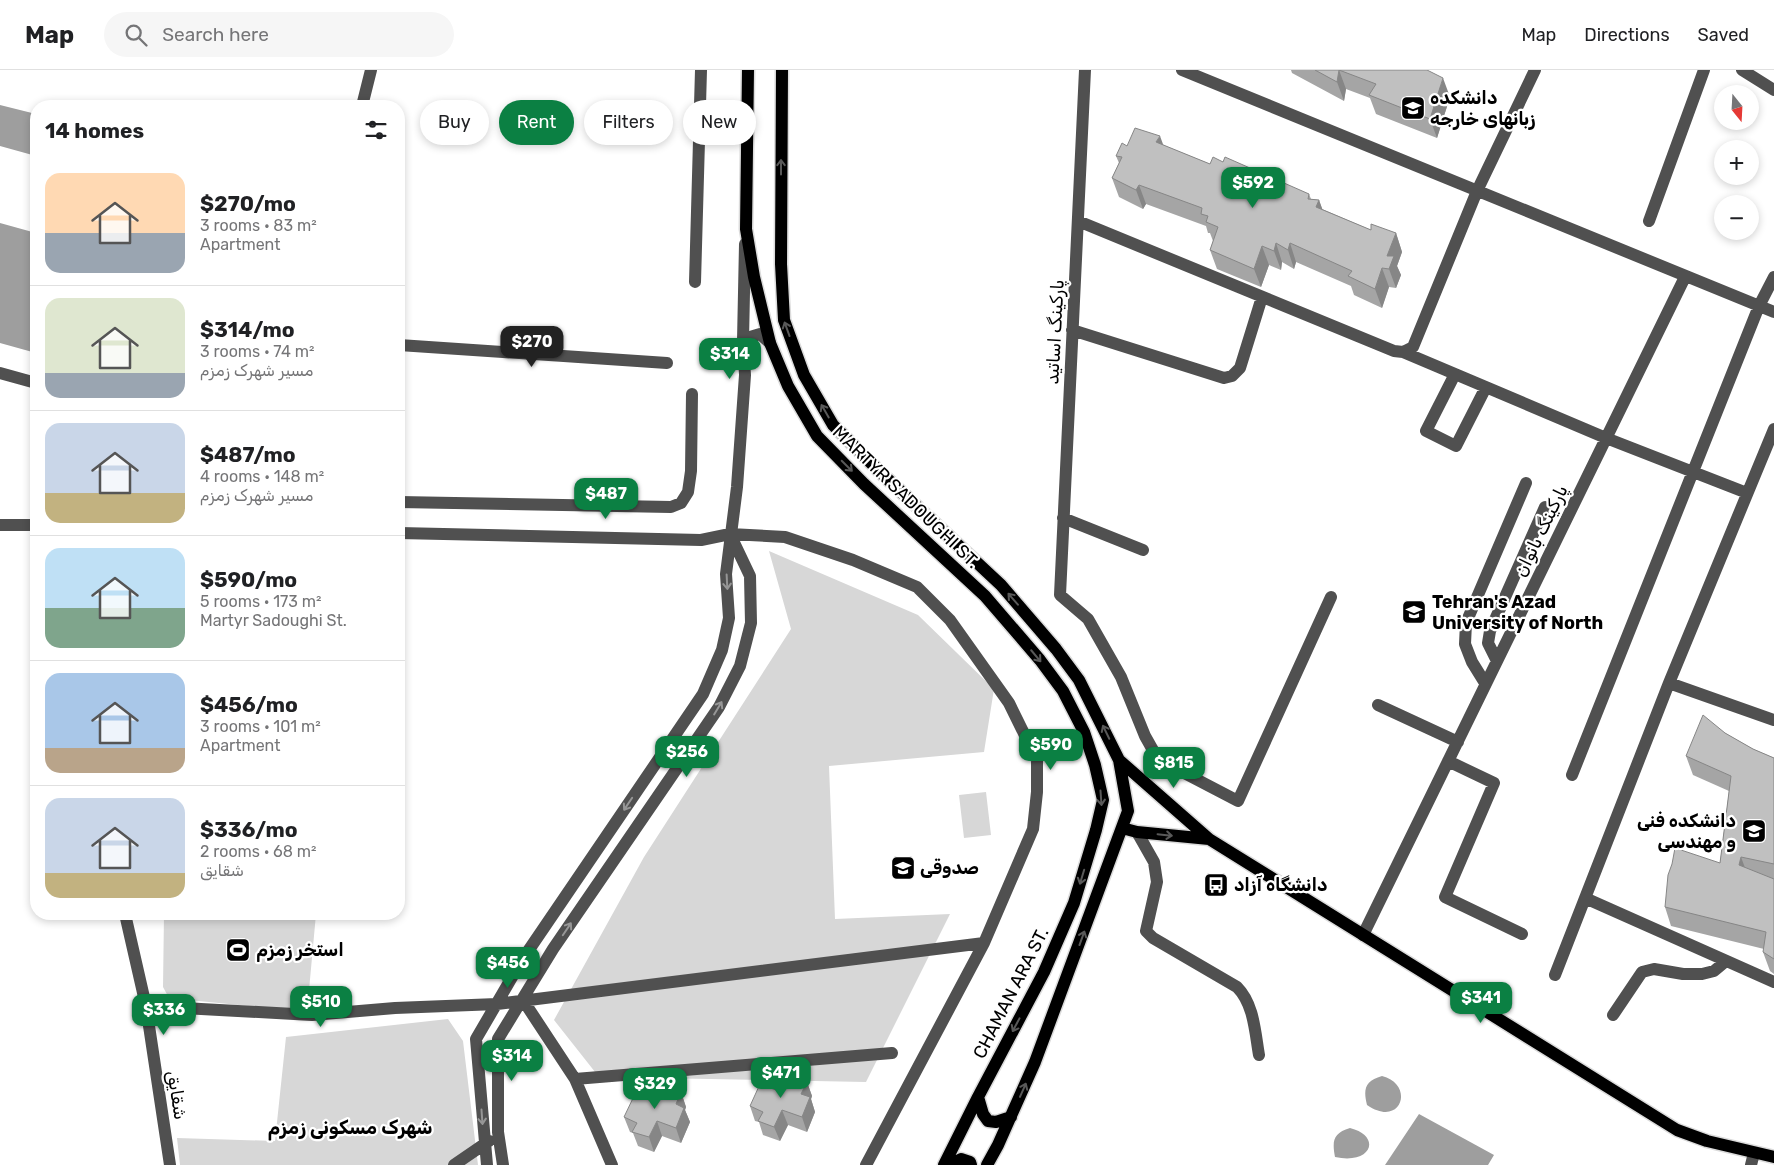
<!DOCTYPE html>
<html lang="en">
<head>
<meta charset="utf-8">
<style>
  :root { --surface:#fff; --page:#f6f6f6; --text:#202124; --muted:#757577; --line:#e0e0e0; --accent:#0b8043 }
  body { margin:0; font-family:Rubik,"Noto Sans Arabic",sans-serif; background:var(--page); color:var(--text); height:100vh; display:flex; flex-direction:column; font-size:19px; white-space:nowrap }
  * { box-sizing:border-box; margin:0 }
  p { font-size:16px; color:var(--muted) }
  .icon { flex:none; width:28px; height:28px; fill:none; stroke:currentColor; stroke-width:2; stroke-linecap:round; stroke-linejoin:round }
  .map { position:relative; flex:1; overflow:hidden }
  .sheet { position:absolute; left:30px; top:30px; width:375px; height:820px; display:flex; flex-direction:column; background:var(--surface); border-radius:20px; box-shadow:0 2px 8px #0003 }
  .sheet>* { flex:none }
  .top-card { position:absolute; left:420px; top:30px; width:475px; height:45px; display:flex; gap:10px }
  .needle { width:32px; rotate:162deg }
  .tools { position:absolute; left:1714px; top:15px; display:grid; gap:10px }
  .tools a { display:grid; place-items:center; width:45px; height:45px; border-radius:50%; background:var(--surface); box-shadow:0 2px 8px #0003; font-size:25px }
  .price { position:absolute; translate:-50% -42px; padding:0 11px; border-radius:10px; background:var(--accent); color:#fff; font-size:16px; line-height:32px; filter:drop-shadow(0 1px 2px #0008) }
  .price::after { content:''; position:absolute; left:50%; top:30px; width:15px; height:11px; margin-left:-8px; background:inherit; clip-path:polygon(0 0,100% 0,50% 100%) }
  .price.selected { background:#222; color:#fff }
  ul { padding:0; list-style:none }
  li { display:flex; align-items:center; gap:15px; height:125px; padding:0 15px }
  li+li { border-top:1px solid var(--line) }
  li span { display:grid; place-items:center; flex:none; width:140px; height:100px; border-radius:15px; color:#555 }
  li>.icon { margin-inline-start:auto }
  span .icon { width:60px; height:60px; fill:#fffc; stroke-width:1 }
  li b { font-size:21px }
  h2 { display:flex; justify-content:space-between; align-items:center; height:60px; padding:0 15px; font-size:21px }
  .pill { padding:0 18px; border-radius:22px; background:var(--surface); box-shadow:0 2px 8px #0003; font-size:18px; line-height:45px }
  .pill.selected { background:var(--accent); color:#fff }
  header { display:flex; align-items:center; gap:30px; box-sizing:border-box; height:70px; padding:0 25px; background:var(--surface); border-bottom:1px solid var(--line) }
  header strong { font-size:24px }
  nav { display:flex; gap:28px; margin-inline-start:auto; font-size:18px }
  .search { width:350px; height:45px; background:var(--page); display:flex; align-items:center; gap:12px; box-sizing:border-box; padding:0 18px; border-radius:28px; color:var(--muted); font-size:19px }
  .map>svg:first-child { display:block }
  .park { fill:#d7d7d7 }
  .water { fill:#9e9e9e }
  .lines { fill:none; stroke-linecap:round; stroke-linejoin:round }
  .major-casing { stroke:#dbdbdb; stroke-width:15 }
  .minor { stroke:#505050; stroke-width:12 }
  .major { stroke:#000; stroke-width:12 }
  .wall { fill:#a5a5a5 }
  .shaded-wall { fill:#868686 }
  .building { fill:#c0c0c0; stroke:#868686 }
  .oneway { stroke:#595959 }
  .oneway2 { stroke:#969696 }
  .labels { text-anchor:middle; stroke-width:4.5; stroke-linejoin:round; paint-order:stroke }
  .poi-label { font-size:18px; font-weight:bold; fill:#000; stroke:#fff; text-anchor:start }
  .street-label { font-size:18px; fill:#000; stroke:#fff }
  .neighbourhood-label { font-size:19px; font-weight:bold; fill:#000; stroke:#fff }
</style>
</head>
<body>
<header>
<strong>Map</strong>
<div class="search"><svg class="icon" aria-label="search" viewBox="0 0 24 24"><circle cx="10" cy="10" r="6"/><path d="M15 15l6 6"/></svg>Search here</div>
<nav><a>Map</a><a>Directions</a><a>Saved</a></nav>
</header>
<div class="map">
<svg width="1774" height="1095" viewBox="0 0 1774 1095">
  <rect width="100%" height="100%" fill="#fff"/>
  <path class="park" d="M769 481 918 545 994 619 984 682 829 696 835 849 950 844 866 1012 599 1007 554 950 644 787 791 559Z
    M986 722 991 765 964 768 959 725Z
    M164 844H316L307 942 169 928 163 917Z
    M448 949 463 971 478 1095H180L177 1068 275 1071 286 967Z"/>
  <path class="water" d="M0 35 36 44V86L0 76Z
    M0 153 36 163V283L0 273Z
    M1382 1006C1415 1014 1402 1059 1367 1035 1363 1019 1365 1011 1382 1006Z
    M1419 1044 1494 1085 1488 1095H1385Z
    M1350 1058C1382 1066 1372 1095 1335 1087 1332 1071 1333 1063 1350 1058Z"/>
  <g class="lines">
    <defs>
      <path id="major" d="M748 0 746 159 754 207 770 273 788 316 817 366 864 414 985 526 1040 590 1063 621 1084 662 1095 695 1103 730 1096 760 1074 833 1044 902 978 1027 944 1095
        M782 0 781 194 784 250 804 305 833 355 880 402 1001 515 1056 579 1079 610 1119 690 1128 741 1035 992 998 1075 987 1095
        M1119 690 1209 769 1677 1060 1707 1071 1774 1087
        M1122 758 1137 762 1209 769
        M978 1027 983 1044 988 1051 996 1052 1011 1047
        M949 1095 961 1089 970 1092 971 1095"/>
    </defs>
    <use href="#major" class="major-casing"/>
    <path class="minor" d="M1085 0 1060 525 1088 549 1121 607 1145 666 1154 682 1167 694 1238 731 1331 527
      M1182 0 1774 242
      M1742 0 1774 20
      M362 36 371 0
      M1078 151 1394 281 1403 282 1413 277 1477 121 1535 0
      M1649 151 1704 0
      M695 212 701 0
      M1072 260 1224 308 1232 306 1240 298 1262 227
      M743 271 750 267 760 264 770 273
      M399 275 667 293
      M1403 282 1606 368 1747 423
      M0 303 36 313
      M1455 304 1426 361 1456 376 1486 317
      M399 432 671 437 681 433 688 422 691 401 692 324
      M1063 448 1143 480
      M0 455H36
      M399 463 701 470 730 464 785 467 853 490 917 517 950 550 1009 633 1037 690V722L1033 759 984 873 866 1095
      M1497 591 1488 573 1490 561 1545 437
      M1485 613 1472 592 1465 574 1466 553 1526 413
      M1669 613 1774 650
      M1378 635 1458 672
      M1448 691 1494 713 1445 827 1522 864
      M1572 705 1759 236 1774 207
      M1137 762 1154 792 1157 812 1146 861 1153 868 1237 917C1254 934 1255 962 1259 985
      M1585 828 1774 912
      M125 844 146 936 170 1095
      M1363 865 1685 207
      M1555 905 1669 613 1774 359
      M523 930 575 1009 612 1095
      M146 936 312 945 395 938 497 934 984 873
      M1613 945 1642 902 1654 899 1683 904H1702L1714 901 1726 891
      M575 1009 892 983
      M454 1095 489 1071
      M487 1095 476 969 522 890 703 624 722 580 729 548 726 504 737 417 745 305 743 271 745 174
      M503 1095 498 1062V969L553 879 719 637 740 596 751 553 750 506 730 464
      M1751 1095 1754 1083"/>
    <use href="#major" class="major"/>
  </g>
  <path class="wall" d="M1291 0H1427L1450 27 1437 68 1376 44 1370 28 1346 19 1344 31 1292 3Z
    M1163 75 1210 94 1223 92 1309 124 1311 129 1319 130 1322 139 1371 160 1396 163 1402 182 1397 196 1401 205 1396 218 1389 217 1382 238 1354 225 1351 216 1296 192 1294 199 1282 192 1281 200 1269 195 1261 217 1217 199 1210 180 1213 171 1210 163H1208L1206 156 1146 134 1143 139 1119 127 1112 108 1119 93 1116 86 1127 76Z
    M1725 663 1753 679 1774 688V904L1770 901 1763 882 1764 879 1671 856 1665 837 1720 793 1729 721 1693 705 1686 686Z
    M807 1012 812 1026 811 1029 815 1042 807 1062 788 1055 780 1071 763 1065 759 1052 755 1051 750 1036 776 1020Z
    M681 1022 686 1037 685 1040 690 1052 681 1073 662 1066 654 1082 638 1076 633 1063 630 1062 624 1047 651 1031Z"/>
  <path class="shaded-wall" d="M1339 0 1346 19 1344 31 1337 12Z
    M1443 8 1450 27 1437 68 1430 49Z
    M1160 66 1167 85 1156 72Z
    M1139 115 1146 134 1143 139 1136 120Z
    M1319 130 1326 149 1316 137Z
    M1396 163 1402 182 1397 196 1401 205 1396 218 1389 199 1387 186Z
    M1276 173 1282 192 1281 200 1274 181Z
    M1290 173 1296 192 1294 199 1288 180Z
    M1262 176 1269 195 1261 217 1254 199Z
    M1382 198 1389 217 1382 238 1375 219Z
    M1741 787 1748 806 1739 795Z
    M807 1012 812 1026 811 1029 815 1042 807 1062 802 1047 801 1024Z
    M681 1022 686 1037 685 1040 690 1052 681 1073 676 1058V1034Z
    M782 1040 788 1055 780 1071 774 1057Z
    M657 1051 662 1066 654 1082 649 1067Z"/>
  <path class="building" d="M1315 0H1339L1337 12Z
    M1339 0H1427L1443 8 1430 49 1369 25 1376 14Z
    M1135 58 1160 66 1156 72 1210 94 1213 87 1223 92 1225 87 1309 124 1308 129 1319 130 1316 137 1371 160V154L1396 163 1387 186H1394L1389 199 1382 198 1375 219 1348 206 1352 201 1290 173 1288 180 1276 173 1274 181 1262 176 1254 199 1210 180 1218 157 1206 152 1208 146 1201 144 1202 138 1139 115 1136 120 1112 108 1122 87 1116 86 1122 73 1127 76Z
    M1703 645 1725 663 1753 679 1774 688V794L1741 787 1739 795 1774 809V889L1763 882 1766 862 1665 837 1668 805 1672 794 1675 778 1720 793 1731 706 1686 686Z
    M784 1002 807 1012 801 1024 810 1027 802 1047 782 1040 774 1057 758 1051 763 1042 750 1036 760 1014 776 1020Z
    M658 1013 681 1022 676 1034 684 1038 676 1058 657 1051 649 1067 632 1062 637 1053 624 1047 635 1024 651 1031Z"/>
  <defs><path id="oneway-shaft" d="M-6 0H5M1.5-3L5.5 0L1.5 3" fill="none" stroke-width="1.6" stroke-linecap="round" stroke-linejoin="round" transform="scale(1.25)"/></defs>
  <g class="oneway">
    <use href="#oneway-shaft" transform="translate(781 97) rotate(-90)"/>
    <use href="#oneway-shaft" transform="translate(787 259) rotate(-110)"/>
    <use href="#oneway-shaft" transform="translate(825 341) rotate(-120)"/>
    <use href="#oneway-shaft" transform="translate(847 396) rotate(45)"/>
    <use href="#oneway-shaft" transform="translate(1013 529) rotate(-131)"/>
    <use href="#oneway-shaft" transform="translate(1036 586) rotate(50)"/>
    <use href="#oneway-shaft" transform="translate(1106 662) rotate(-116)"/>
    <use href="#oneway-shaft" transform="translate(1101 728) rotate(86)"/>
    <use href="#oneway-shaft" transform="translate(1165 765) rotate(6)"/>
    <use href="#oneway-shaft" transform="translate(1082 807) rotate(107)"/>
    <use href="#oneway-shaft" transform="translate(1082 868) rotate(-70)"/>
    <use href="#oneway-shaft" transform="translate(1016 955) rotate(118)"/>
    <use href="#oneway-shaft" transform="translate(1023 1020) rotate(-66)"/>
  </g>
  <g class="oneway2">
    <use href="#oneway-shaft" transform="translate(727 512) rotate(87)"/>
    <use href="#oneway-shaft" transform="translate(718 638) rotate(-59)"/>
    <use href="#oneway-shaft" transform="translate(628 734) rotate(124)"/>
    <use href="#oneway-shaft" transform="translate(567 859) rotate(-56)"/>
    <use href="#oneway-shaft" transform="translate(482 1047) rotate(86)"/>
  </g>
  <defs>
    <symbol id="university-square" viewBox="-11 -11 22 22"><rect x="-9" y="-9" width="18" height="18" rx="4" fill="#000" stroke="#fff"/><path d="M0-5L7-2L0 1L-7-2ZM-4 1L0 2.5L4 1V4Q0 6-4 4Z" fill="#fff"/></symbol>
    <symbol id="school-square" viewBox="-11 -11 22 22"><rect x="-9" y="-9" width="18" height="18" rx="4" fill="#000" stroke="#fff"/><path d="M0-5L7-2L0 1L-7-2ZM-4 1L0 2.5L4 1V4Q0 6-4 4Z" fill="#fff"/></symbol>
    <symbol id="bus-square" viewBox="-11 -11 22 22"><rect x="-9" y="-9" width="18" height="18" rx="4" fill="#000" stroke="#fff"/><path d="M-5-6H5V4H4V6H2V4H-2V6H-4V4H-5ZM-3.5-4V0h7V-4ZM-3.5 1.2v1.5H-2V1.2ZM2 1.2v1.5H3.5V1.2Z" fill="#fff"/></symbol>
    <symbol id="stadium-square" viewBox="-11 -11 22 22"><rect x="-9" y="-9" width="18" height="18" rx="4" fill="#000" stroke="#fff"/><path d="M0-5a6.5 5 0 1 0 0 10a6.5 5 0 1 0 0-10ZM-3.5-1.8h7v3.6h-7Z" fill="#fff"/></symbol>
  </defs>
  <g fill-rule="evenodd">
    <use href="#university-square" x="1399" y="24" width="28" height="28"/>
    <use href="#university-square" x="1400" y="528" width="28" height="28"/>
    <use href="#university-square" x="1740" y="747" width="28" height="28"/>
    <use href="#school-square" x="889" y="784" width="28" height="28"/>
    <use href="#bus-square" x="1202" y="801" width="28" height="28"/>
    <use href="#stadium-square" x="224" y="866" width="28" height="28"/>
  </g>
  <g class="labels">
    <g class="poi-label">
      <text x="1430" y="34">دانشکده<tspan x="1430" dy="21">زبانهای خارجه</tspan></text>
      <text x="1432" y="538">Tehran's Azad<tspan x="1432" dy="21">University of North</tspan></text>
      <text x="1736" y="757" text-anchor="end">دانشکده فنی<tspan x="1736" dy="21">و مهندسی</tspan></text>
      <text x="920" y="804">صدوقی</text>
      <text x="1234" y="821">دانشگاه آزاد</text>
      <text x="256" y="886">استخر زمزم</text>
    </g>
    <g class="street-label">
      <text transform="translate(1055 262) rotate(-87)" y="6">پارکینگ اساتید</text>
      <text transform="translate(906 427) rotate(44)" y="6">MARTYR SADOUGHI ST.</text>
      <text transform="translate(1541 461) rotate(-64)" y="6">پارکینگ بانوان</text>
      <text transform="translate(1011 923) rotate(-63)" y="6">CHAMAN ARA ST.</text>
      <text transform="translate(177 1025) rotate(81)" y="6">شقایق</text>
    </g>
    <g class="neighbourhood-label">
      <text x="350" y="1064">شهرک مسکونی زمزم</text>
    </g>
  </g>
</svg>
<div class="tools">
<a><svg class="needle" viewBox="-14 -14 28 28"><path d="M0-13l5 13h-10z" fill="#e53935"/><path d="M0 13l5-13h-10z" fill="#757577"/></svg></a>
<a>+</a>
<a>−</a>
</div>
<b class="price" style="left:1253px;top:139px">$592</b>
<b class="price selected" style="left:532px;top:298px">$270</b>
<b class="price" style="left:730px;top:310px">$314</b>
<b class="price" style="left:606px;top:450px">$487</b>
<b class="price" style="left:1051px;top:701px">$590</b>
<b class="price" style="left:687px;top:708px">$256</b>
<b class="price" style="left:1174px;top:719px">$815</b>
<b class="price" style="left:508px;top:919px">$456</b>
<b class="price" style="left:1481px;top:954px">$341</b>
<b class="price" style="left:321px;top:958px">$510</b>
<b class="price" style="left:164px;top:966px">$336</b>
<b class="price" style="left:512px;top:1012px">$314</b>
<b class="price" style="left:781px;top:1029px">$471</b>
<b class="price" style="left:655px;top:1040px">$329</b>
<div class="top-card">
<a class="pill">Buy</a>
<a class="pill selected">Rent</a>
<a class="pill">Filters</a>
<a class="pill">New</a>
</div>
<section class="sheet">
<h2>14 homes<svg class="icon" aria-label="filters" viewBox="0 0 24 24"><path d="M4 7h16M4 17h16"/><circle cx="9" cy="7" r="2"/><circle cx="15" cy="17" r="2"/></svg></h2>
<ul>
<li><span style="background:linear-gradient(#ffd9b3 60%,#9aa5b1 0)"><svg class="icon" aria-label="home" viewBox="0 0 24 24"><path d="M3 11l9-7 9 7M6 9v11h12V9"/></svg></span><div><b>$270/mo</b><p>3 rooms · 83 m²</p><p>Apartment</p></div></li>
<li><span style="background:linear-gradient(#dfe7d0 75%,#9aa5b1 0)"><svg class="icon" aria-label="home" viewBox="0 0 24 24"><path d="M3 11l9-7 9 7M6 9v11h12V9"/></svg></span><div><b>$314/mo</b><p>3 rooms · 74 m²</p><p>مسیر شهرک زمزم</p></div></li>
<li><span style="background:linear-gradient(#c9d6e8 70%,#c2b280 0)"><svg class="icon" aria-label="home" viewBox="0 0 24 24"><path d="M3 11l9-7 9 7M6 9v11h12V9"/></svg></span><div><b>$487/mo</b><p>4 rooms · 148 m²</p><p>مسیر شهرک زمزم</p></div></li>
<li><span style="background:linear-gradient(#bfe0f5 60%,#7fa58c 0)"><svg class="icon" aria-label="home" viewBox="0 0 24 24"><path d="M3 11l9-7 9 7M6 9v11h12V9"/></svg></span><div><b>$590/mo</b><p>5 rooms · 173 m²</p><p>Martyr Sadoughi St.</p></div></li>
<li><span style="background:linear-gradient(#a9c7e8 75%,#b9a48a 0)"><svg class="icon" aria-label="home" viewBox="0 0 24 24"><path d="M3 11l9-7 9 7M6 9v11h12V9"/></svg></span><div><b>$456/mo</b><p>3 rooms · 101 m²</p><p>Apartment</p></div></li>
<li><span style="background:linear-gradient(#c9d6e8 75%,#c2b280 0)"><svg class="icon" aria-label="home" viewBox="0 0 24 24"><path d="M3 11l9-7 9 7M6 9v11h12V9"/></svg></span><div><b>$336/mo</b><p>2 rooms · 68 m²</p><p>شقایق</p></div></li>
</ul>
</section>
</div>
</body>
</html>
